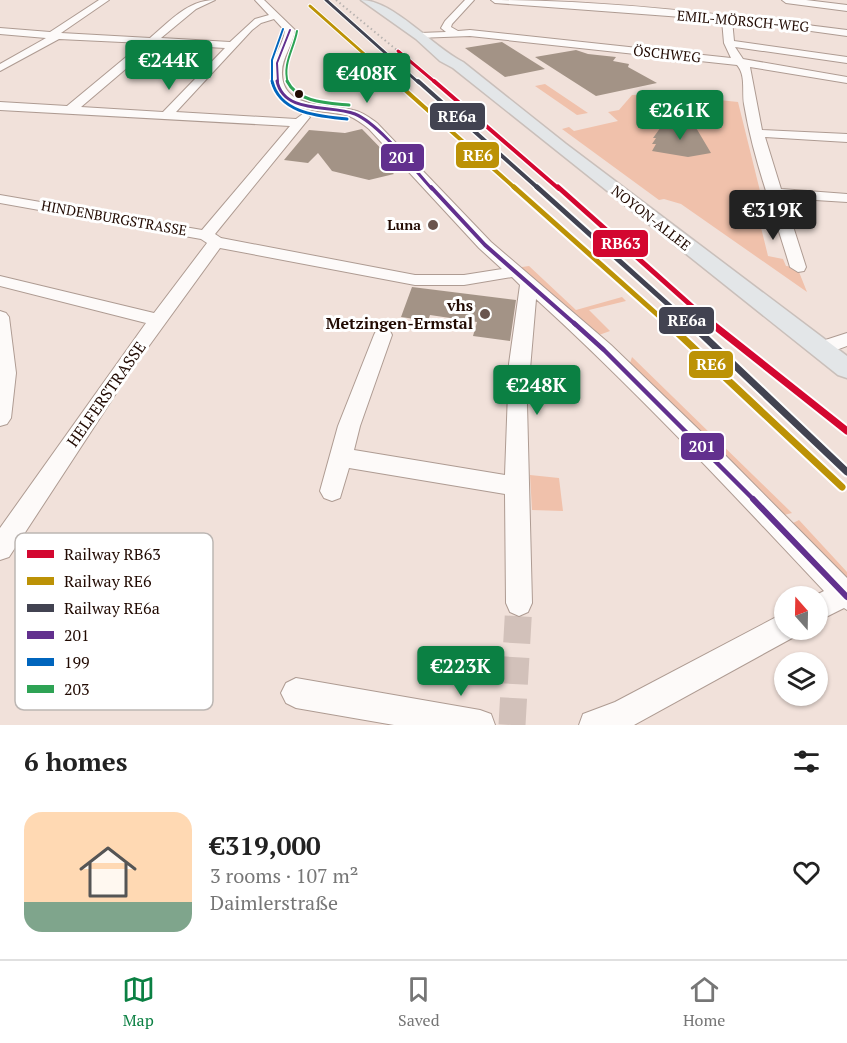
<!DOCTYPE html>
<html lang="en">
<head>
<meta charset="utf-8">
<style>
  :root { --surface:#fff; --page:#f6f6f6; --text:#222; --muted:#767676; --line:#e0e0e0; --accent:#0b8043 }
  body { margin:0; font-family:"PT Serif",serif; background:var(--page); color:var(--text); height:100vh; display:flex; flex-direction:column; font-size:22px; white-space:nowrap }
  * { box-sizing:border-box; margin:0 }
  p { font-size:20px; color:var(--muted) }
  .icon { flex:none; width:33px; height:33px; fill:none; stroke:currentColor; stroke-width:2; stroke-linecap:round; stroke-linejoin:round }
  .map { position:relative; height:725px; overflow:hidden }
  .panel { display:flex; flex-direction:column; background:var(--surface); flex:1 }
  .panel>* { flex:none }
  .needle { width:39px; rotate:340deg }
  .tools { position:absolute; left:774px; top:586px; display:grid; gap:12px }
  .tools a { display:grid; place-items:center; width:54px; height:54px; border-radius:50%; background:var(--surface); box-shadow:0 2px 4px #0004; font-size:30px }
  .price { position:absolute; translate:-50% -51px; padding:0 14px; border-radius:6px; background:var(--accent); color:#fff; font-size:20px; line-height:39px; filter:drop-shadow(0 2px 3px #0008) }
  .price::after { content:''; position:absolute; left:50%; top:36px; width:18px; height:14px; margin-left:-9px; background:inherit; clip-path:polygon(0 0,100% 0,50% 100%) }
  .price.on { background:#222; color:#fff }
  ul { padding:0; list-style:none }
  li { display:flex; align-items:center; gap:18px; height:150px; padding:0 24px }
  li+li { border-top:2px solid var(--line) }
  li span { display:grid; place-items:center; flex:none; width:168px; height:120px; border-radius:18px; color:#555 }
  li>.icon { margin-inline-start:auto }
  span .icon { width:72px; height:72px; fill:#fffc; stroke-width:1 }
  li b { font-size:26px }
  h2 { display:flex; justify-content:space-between; align-items:center; height:72px; padding:0 24px; font-size:26px }
  .menu { display:flex; justify-content:space-around; align-items:center; height:84px; border-top:2px solid var(--line); background:var(--surface); font-size:16px; color:var(--muted) }
  .menu a { display:grid; justify-items:center; gap:3px }
  .menu .on { color:var(--accent) }
  .map>svg:first-child { display:block }
  .green { fill:#f0c1ab }
  .building { fill:#a39386 }
  .lines { fill:none; stroke-linecap:round; stroke-linejoin:round }
  .minor-tunnel { stroke:#d2c1ba; stroke-width:27; stroke-dasharray:27 14; stroke-linecap:butt }
  .minor-casing { stroke:#ae9b92; stroke-width:2 }
  .major-casing { stroke:#c9bfba; stroke-width:3 }
  .minor { fill:#fdfaf9; fill-rule:evenodd }
  .major { fill:#e3e6e8; fill-rule:evenodd }
  .rail { stroke:#b8b3b0; stroke-width:2; stroke-dasharray:1.5 3; stroke-linecap:butt }
  .bus-1-far4-casing { stroke:#fff; stroke-width:4.5 }
  .bus-1-far3-casing { stroke:#fff; stroke-width:6 }
  .bus-1-far2-casing { stroke:#fff; stroke-width:8 }
  .bus-1-far1-casing { stroke:#fff; stroke-width:9 }
  .bus-1-casing { stroke:#fff; stroke-width:10 }
  .bus-2-far1-casing { stroke:#fff; stroke-width:4.5 }
  .bus-2-casing { stroke:#fff; stroke-width:6 }
  .bus-3-far1-casing { stroke:#fff; stroke-width:4.5 }
  .bus-3-casing { stroke:#fff; stroke-width:6 }
  .bus-1-far4 { stroke:#62308e; stroke-width:2 }
  .bus-1-far3 { stroke:#62308e; stroke-width:3 }
  .bus-1-far2 { stroke:#62308e; stroke-width:4 }
  .bus-1-far1 { stroke:#62308e; stroke-width:4.5 }
  .bus-1 { stroke:#62308e; stroke-width:6 }
  .bus-2-far1 { stroke:#0065bd; stroke-width:2 }
  .bus-2 { stroke:#0065bd; stroke-width:3 }
  .bus-3-far1 { stroke:#2ea355; stroke-width:2 }
  .bus-3 { stroke:#2ea355; stroke-width:3 }
  .rail-1-far3-casing { stroke:#fff; stroke-width:5 }
  .rail-1-far2-casing { stroke:#fff; stroke-width:7 }
  .rail-1-far1-casing { stroke:#fff; stroke-width:9 }
  .rail-1-casing { stroke:#fff; stroke-width:11 }
  .rail-2-far3-casing { stroke:#fff; stroke-width:5 }
  .rail-2-far2-casing { stroke:#fff; stroke-width:7 }
  .rail-2-far1-casing { stroke:#fff; stroke-width:9 }
  .rail-2-casing { stroke:#fff; stroke-width:11 }
  .rail-3-far3-casing { stroke:#fff; stroke-width:5 }
  .rail-3-far2-casing { stroke:#fff; stroke-width:7 }
  .rail-3-far1-casing { stroke:#fff; stroke-width:9 }
  .rail-3-casing { stroke:#fff; stroke-width:11 }
  .rail-1-far3 { stroke:#d30730; stroke-width:3 }
  .rail-1-far2 { stroke:#d30730; stroke-width:4 }
  .rail-1-far1 { stroke:#d30730; stroke-width:5 }
  .rail-1 { stroke:#d30730; stroke-width:7 }
  .rail-2-far3 { stroke:#bc9206; stroke-width:3 }
  .rail-2-far2 { stroke:#bc9206; stroke-width:4 }
  .rail-2-far1 { stroke:#bc9206; stroke-width:5 }
  .rail-2 { stroke:#bc9206; stroke-width:7 }
  .rail-3-far3 { stroke:#424351; stroke-width:3 }
  .rail-3-far2 { stroke:#424351; stroke-width:4 }
  .rail-3-far1 { stroke:#424351; stroke-width:5 }
  .rail-3 { stroke:#424351; stroke-width:7 }
  .bus-dot { fill:#210a02; stroke:#fff; stroke-width:2 }
  .poi-dot { fill:#6a554e; stroke:#fff; stroke-width:2 }
  .labels { text-anchor:middle; stroke-width:6; stroke-linejoin:round; paint-order:stroke }
  .far-street-label { font-size:14px; fill:#210a02; stroke:#fff }
  .far-poi-label { font-size:14px; font-weight:bold; fill:#210a02; stroke:#fff; text-anchor:end }
  .poi-label { font-size:16px; font-weight:bold; fill:#210a02; stroke:#fff; text-anchor:end }
  .street-label { font-size:16px; fill:#210a02; stroke:#fff }
  .key { fill:#fff; stroke:#bcb6b3; stroke-width:1.5 }
  .key-label { font-size:16px; fill:#210a02 }
  .line-badge { stroke:#fff; stroke-width:2 }
  .badge-label { font-size:16px; text-anchor:middle; font-weight:bold; fill:#fff }
</style>
</head>
<body>
<div class="map">
<svg width="847" height="725" viewBox="0 0 847 725">
  <rect width="100%" height="100%" fill="#f1e1da"/>
  <path class="green" d="M545 84 588 113 577 115 535 86Z
    M662 94 738 102 761 195H753L768 256 783 259 786 266 797 267 807 292 681 204 664 199 659 200 562 129 569 127 574 131 618 121 608 112 619 110 632 95Z
    M529 266 576 310 622 297 626 301 589 310 610 331 599 335 515 268Z
    M632 357 792 513 784 515 630 363Z
    M530 475 559 478 563 511 532 510Z
    M799 520 847 572V585L789 525Z"/>
  <path class="building" d="M502 42 545 69 505 77 465 48Z
    M576 50 588 54 616 57 613 61 629 64 628 67 657 83 596 96 535 57Z
    M663 124 695 126 711 153 688 157 652 151 656 144H652L656 138H653Z
    M362 129 399 167 390 170 394 174 369 180 332 171 318 153 308 163 284 160 309 130 345 133Z
    M412 287 516 300 510 341 473 336 477 322 430 315 428 321 401 317Z"/>
  <g class="lines">
    <path class="minor-tunnel" d="M512 725 519 603"/>
    <defs>
      <path id="minor" d="M99 0H109L61 33 150 38C170 21 188 0 215 0L196 9 161 38 230 42 255 19 269 15 255 0H264L295 30C293 45 281 59 282 74 283 110 329 103 353 110 363 112 370 118 377 123L491 242 611 345 722 452 847 578V610L844 608 818 621V597H812L824 591C730 491 637 391 536 299L527 404 532 603 528 612 519 616 510 612 506 603 505 494 349 468 340 498 332 501 324 498 320 491 338 426 374 335 376 331 383 329 390 331 392 335 360 426 354 450 505 475 509 364 520 285 512 277 464 285H415L220 248 130 372 9 557 0 560V528L146 323 0 286V276L154 313 207 243 201 239 0 203V195L202 230 290 126 0 110V102L67 106 143 43 59 39 0 71V64L46 38 0 34V28L50 32ZM274 19 285 31C283 46 270 59 271 75 271 116 323 108 349 116 356 119 363 124 369 129L479 248 502 269 464 275H415L221 238 215 234 310 117 304 113 296 119 176 112 252 30 261 23ZM155 44 225 48 163 112 81 107Z
        M465 0H474L452 24 451 27 458 31 470 30 731 58 724 43 722 20 495 3 491 0C610 0 729 15 847 30V36L732 20 734 41 847 57V63L735 47 743 59 847 77V83L750 67 762 130 847 134V142L765 137 781 189 847 194V202L784 198 806 267 804 271 798 272 790 267C774 213 753 159 744 104 742 91 746 75 737 65L470 36 417 38V34L420 33 446 32 441 28 445 21Z
        M782 0H806L847 5V11L786 3Z
        M0 311 6 313 9 317 16 373 11 418 7 424 0 426Z
        M847 333V346L820 356 813 354 810 349 813 344Z
        M784 613V630H796L794 637 634 725H579L583 714 615 702Z
        M296 678 480 710 491 714 495 725H394L296 708 286 703 281 693 286 683Z"/>
      <path id="major" d="M361 0C393 0 433 47 463 62L566 144 847 356V378L838 375 453 68 440 61 416 39Z"/>
    </defs>
    <use href="#minor" class="minor-casing"/>
    <use href="#major" class="major-casing"/>
    <use href="#minor" class="minor"/>
    <use href="#major" class="major"/>
    <path class="rail" d="M336 0 398 51"/>
    <defs>
      <path id="bus-1-far4" d="M278 83 277 63 290 30"/>
      <path id="bus-1-far3" d="M277 81C284 115 331 104 355 114 379 124 413 168 432 189"/>
      <path id="bus-1-far2" d="M431 187 485 245 576 325"/>
      <path id="bus-1-far1" d="M574 323 604 350 754 500"/>
      <path id="bus-1" d="M753 499 847 597"/>
      <path id="bus-2-far1" d="M272 83V60L283 29"/>
      <path id="bus-2" d="M272 81C280 114 319 116 347 119"/>
      <path id="bus-3-far1" d="M288 83C282 64 294 49 297 31"/>
      <path id="bus-3" d="M287 81C298 103 328 103 349 105"/>
    </defs>
    <use href="#bus-1-far4" class="bus-1-far4-casing"/>
    <use href="#bus-1-far3" class="bus-1-far3-casing"/>
    <use href="#bus-1-far2" class="bus-1-far2-casing"/>
    <use href="#bus-1-far1" class="bus-1-far1-casing"/>
    <use href="#bus-1" class="bus-1-casing"/>
    <use href="#bus-2-far1" class="bus-2-far1-casing"/>
    <use href="#bus-2" class="bus-2-casing"/>
    <use href="#bus-3-far1" class="bus-3-far1-casing"/>
    <use href="#bus-3" class="bus-3-casing"/>
    <use href="#bus-1-far4" class="bus-1-far4"/>
    <use href="#bus-1-far3" class="bus-1-far3"/>
    <use href="#bus-1-far2" class="bus-1-far2"/>
    <use href="#bus-1-far1" class="bus-1-far1"/>
    <use href="#bus-1" class="bus-1"/>
    <use href="#bus-2-far1" class="bus-2-far1"/>
    <use href="#bus-2" class="bus-2"/>
    <use href="#bus-3-far1" class="bus-3-far1"/>
    <use href="#bus-3" class="bus-3"/>
    <defs>
      <path id="rail-1-far3" d="M398 51 436 83"/>
      <path id="rail-1-far2" d="M434 81 559 189"/>
      <path id="rail-1-far1" d="M558 187 713 325"/>
      <path id="rail-1" d="M711 323 847 431"/>
      <path id="rail-2-far3" d="M310 6 397 83"/>
      <path id="rail-2-far2" d="M395 81 516 189"/>
      <path id="rail-2-far1" d="M514 187 669 325"/>
      <path id="rail-2" d="M667 323 842 487"/>
      <path id="rail-3-far3" d="M326 0 419 83"/>
      <path id="rail-3-far2" d="M418 81 539 189"/>
      <path id="rail-3-far1" d="M537 187 691 325"/>
      <path id="rail-3" d="M690 323 847 472"/>
    </defs>
    <use href="#rail-1-far3" class="rail-1-far3-casing"/>
    <use href="#rail-1-far2" class="rail-1-far2-casing"/>
    <use href="#rail-1-far1" class="rail-1-far1-casing"/>
    <use href="#rail-1" class="rail-1-casing"/>
    <use href="#rail-2-far3" class="rail-2-far3-casing"/>
    <use href="#rail-2-far2" class="rail-2-far2-casing"/>
    <use href="#rail-2-far1" class="rail-2-far1-casing"/>
    <use href="#rail-2" class="rail-2-casing"/>
    <use href="#rail-3-far3" class="rail-3-far3-casing"/>
    <use href="#rail-3-far2" class="rail-3-far2-casing"/>
    <use href="#rail-3-far1" class="rail-3-far1-casing"/>
    <use href="#rail-3" class="rail-3-casing"/>
    <use href="#rail-1-far3" class="rail-1-far3"/>
    <use href="#rail-1-far2" class="rail-1-far2"/>
    <use href="#rail-1-far1" class="rail-1-far1"/>
    <use href="#rail-1" class="rail-1"/>
    <use href="#rail-2-far3" class="rail-2-far3"/>
    <use href="#rail-2-far2" class="rail-2-far2"/>
    <use href="#rail-2-far1" class="rail-2-far1"/>
    <use href="#rail-2" class="rail-2"/>
    <use href="#rail-3-far3" class="rail-3-far3"/>
    <use href="#rail-3-far2" class="rail-3-far2"/>
    <use href="#rail-3-far1" class="rail-3-far1"/>
    <use href="#rail-3" class="rail-3"/>
  </g>
  <circle class="bus-dot" cx="299" cy="94" r="5"/>
  <g class="poi-dot">
    <circle cx="433" cy="225" r="6"/>
    <circle cx="485" cy="314" r="6"/>
  </g>
  <g class="labels">
    <g class="far-street-label">
      <text transform="translate(743 21) rotate(5)" y="5">EMIL-MÖRSCH-WEG</text>
      <text transform="translate(667 54) rotate(6)" y="5">ÖSCHWEG</text>
      <text transform="translate(114 218) rotate(10)" y="5">HINDENBURGSTRASSE</text>
      <text transform="translate(651 218) rotate(38)" y="5">NOYON-ALLEE</text>
    </g>
    <g class="far-poi-label">
      <text x="421" y="230">Luna</text>
    </g>
    <g class="poi-label">
      <text x="473" y="311">vhs<tspan x="473" dy="18">Metzingen-Ermstal</tspan></text>
    </g>
    <g class="street-label">
      <text transform="translate(106 394) rotate(-55)" y="6">HELFERSTRASSE</text>
    </g>
  </g>
  <rect x="15" y="533" width="198" height="177" rx="9" class="key"/>
  <rect x="27" y="550" width="27" height="8" fill="#d30730"/>
  <rect x="27" y="577" width="27" height="8" fill="#bc9206"/>
  <rect x="27" y="604" width="27" height="8" fill="#424351"/>
  <rect x="27" y="631" width="27" height="8" fill="#62308e"/>
  <rect x="27" y="658" width="27" height="8" fill="#0065bd"/>
  <rect x="27" y="685" width="27" height="8" fill="#2ea355"/>
  <g class="key-label">
    <text x="64" y="560">Railway RB63</text>
    <text x="64" y="587">Railway RE6</text>
    <text x="64" y="614">Railway RE6a</text>
    <text x="64" y="641">201</text>
    <text x="64" y="668">199</text>
    <text x="64" y="695">203</text>
  </g>
  <g class="line-badge">
    <rect x="429" y="102" width="57" height="29" rx="6" fill="#424351"/>
    <rect x="455" y="141" width="45" height="28" rx="6" fill="#bc9206"/>
    <rect x="380" y="143" width="45" height="29" rx="6" fill="#62308e"/>
    <rect x="592" y="229" width="57" height="29" rx="6" fill="#d30730"/>
    <rect x="658" y="306" width="57" height="29" rx="6" fill="#424351"/>
    <rect x="688" y="350" width="46" height="29" rx="6" fill="#bc9206"/>
    <rect x="680" y="432" width="45" height="29" rx="6" fill="#62308e"/>
  </g>
  <g class="badge-label">
    <text x="457" y="122">RE6a</text>
    <text x="478" y="161">RE6</text>
    <text x="402" y="163">201</text>
    <text x="621" y="249">RB63</text>
    <text x="687" y="326">RE6a</text>
    <text x="711" y="370">RE6</text>
    <text x="702" y="452">201</text>
  </g>
</svg>
<div class="tools">
<a><svg class="needle" viewBox="-14 -14 28 28"><path d="M0-13l5 13h-10z" fill="#e53935"/><path d="M0 13l5-13h-10z" fill="#767676"/></svg></a>
<a><svg class="icon" aria-label="layers" viewBox="0 0 24 24"><path d="M12 4l9 5-9 5-9-5zM3 14l9 5 9-5"/></svg></a>
</div>
<b class="price" style="left:169px;top:91px">€244K</b>
<b class="price" style="left:367px;top:104px">€408K</b>
<b class="price" style="left:680px;top:141px">€261K</b>
<b class="price on" style="left:773px;top:241px">€319K</b>
<b class="price" style="left:537px;top:416px">€248K</b>
<b class="price" style="left:461px;top:697px">€223K</b>
</div>
<section class="panel">
<h2>6 homes<svg class="icon" aria-label="filters" viewBox="0 0 24 24"><path d="M4 7h16M4 17h16"/><circle cx="9" cy="7" r="2"/><circle cx="15" cy="17" r="2"/></svg></h2>
<ul>
<li><span style="background:linear-gradient(#ffd9b3 75%,#7fa58c 0)"><svg class="icon" aria-label="home" viewBox="0 0 24 24"><path d="M3 11l9-7 9 7M6 9v11h12V9"/></svg></span><div><b>€319,000</b><p>3 rooms · 107 m²</p><p>Daimlerstraße</p></div><svg class="icon" aria-label="heart" viewBox="0 0 24 24"><path d="M12 20l-8-8c-3-5 5-10 8-4 3-6 11-1 8 4z"/></svg></li>
</ul>
</section>
<nav class="menu">
<a class="on"><svg class="icon" aria-label="map" viewBox="0 0 24 24"><path d="M3 6l6-2 6 2 6-2v14l-6 2-6-2-6 2zM9 4v14M15 6v14"/></svg>Map</a>
<a><svg class="icon" aria-label="saved" viewBox="0 0 24 24"><path d="M7 4h10v16l-5-4-5 4z"/></svg>Saved</a>
<a><svg class="icon" aria-label="home" viewBox="0 0 24 24"><path d="M3 11l9-7 9 7M6 9v11h12V9"/></svg>Home</a>
</nav>
</body>
</html>
